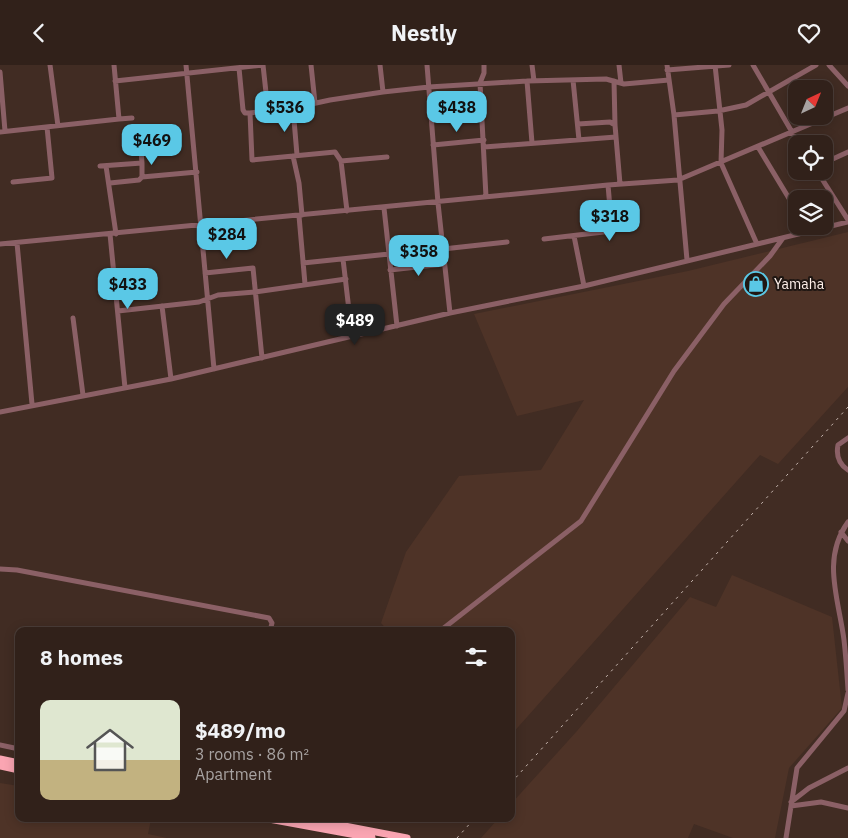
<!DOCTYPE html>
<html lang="en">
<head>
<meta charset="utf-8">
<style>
  :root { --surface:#31211a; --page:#3d2e27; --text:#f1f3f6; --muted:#a8a3a2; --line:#4c3e39; --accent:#5ac8e6 }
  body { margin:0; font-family:"IBM Plex Sans",sans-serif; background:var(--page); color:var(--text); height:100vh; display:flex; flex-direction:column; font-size:19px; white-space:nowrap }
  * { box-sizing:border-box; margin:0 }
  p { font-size:16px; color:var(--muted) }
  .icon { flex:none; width:28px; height:28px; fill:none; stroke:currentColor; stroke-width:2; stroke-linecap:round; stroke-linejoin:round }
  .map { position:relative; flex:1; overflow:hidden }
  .drawer { position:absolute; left:15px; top:562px; width:500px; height:195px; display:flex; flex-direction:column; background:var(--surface); border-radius:10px; box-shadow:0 2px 12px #0003,0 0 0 1px var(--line) }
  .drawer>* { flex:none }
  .needle { width:32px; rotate:43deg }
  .fabs { position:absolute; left:788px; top:15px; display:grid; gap:10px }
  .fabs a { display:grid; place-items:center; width:45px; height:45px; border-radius:10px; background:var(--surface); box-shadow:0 2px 12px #0003,0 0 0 1px var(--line); font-size:25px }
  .price { position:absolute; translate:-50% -42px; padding:0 11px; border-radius:10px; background:var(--accent); color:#111; font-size:16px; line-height:32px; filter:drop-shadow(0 1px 2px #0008) }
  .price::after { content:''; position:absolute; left:50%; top:30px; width:15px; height:11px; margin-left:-8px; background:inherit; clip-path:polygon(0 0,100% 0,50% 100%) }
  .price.current { background:#222; color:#fff }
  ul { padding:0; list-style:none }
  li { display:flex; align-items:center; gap:15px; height:125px; padding:0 25px }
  li span { display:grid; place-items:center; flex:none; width:140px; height:100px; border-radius:10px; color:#555 }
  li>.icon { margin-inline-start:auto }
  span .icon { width:60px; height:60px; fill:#fffc; stroke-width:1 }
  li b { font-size:21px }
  h2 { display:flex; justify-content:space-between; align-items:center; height:60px; padding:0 25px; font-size:21px }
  header { display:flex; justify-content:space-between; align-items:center; height:65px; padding:0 25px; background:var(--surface); font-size:22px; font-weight:800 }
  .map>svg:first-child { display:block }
  .built { fill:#4e3327 }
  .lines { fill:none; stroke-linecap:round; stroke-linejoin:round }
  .minor { stroke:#8b6066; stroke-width:5 }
  .highway { stroke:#faa5b2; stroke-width:7 }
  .rail { stroke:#c9b9b2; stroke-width:1; stroke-dasharray:2.5 5; stroke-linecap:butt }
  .labels { text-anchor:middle; stroke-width:4; stroke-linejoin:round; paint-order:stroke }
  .poi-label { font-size:14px; fill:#fff1eb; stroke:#201713; text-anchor:start }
</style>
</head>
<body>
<header><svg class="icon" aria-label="back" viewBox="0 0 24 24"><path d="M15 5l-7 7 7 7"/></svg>Nestly<svg class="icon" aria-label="heart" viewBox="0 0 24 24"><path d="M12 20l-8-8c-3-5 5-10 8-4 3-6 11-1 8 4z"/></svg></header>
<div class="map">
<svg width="848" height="773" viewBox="0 0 848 773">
  <rect width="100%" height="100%" fill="#412c23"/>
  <path class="built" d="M848 167V322L778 399 760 390 511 670V566H388L381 558 406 487 459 411 541 405 584 335 517 351 474 249 688 206Z
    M732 510 832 552 842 643 789 703 775 773H733L694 759 688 773H481L498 754H511V739L577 666 690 532 716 542Z
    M0 718 19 721V754H151L148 769 167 773H0Z"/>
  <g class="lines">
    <path class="minor" d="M50 0 58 61
      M186 0 214 304
      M263 0 268 46
      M311 0 315 38
      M380 0 383 27
      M427 0 438 138 450 248
      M484 0V8L480 18 486 132
      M532 0 534 16
      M619 0 621 18
      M667 0 674 50 687 195
      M715 0 722 65 721 98 757 179
      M753 0 799 79
      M829 0 848 21
      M239 3 243 45 245 48H250L293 43 330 35 383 27 429 22 527 16 606 14 624 19 669 15
      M667 5 729 0
      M0 7 5 66
      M573 15 579 75
      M115 16 263 0
      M527 16 532 78
      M614 16 615 60 620 119
      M293 43 297 90
      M250 48 252 95 335 87 341 96 347 146
      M674 50 718 46 746 40 816 0
      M119 54 132 53
      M578 59 610 57 615 60
      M0 67 119 54 114 0
      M140 73 142 98
      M433 80 484 75
      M484 82 616 72
      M758 82 796 145
      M293 91 299 118 302 150
      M341 96 387 92
      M824 98 848 87
      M100 101 142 98V112
      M106 101 116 169
      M817 106 848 155
      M13 117 52 113 47 62
      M110 118 139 115 142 112 197 107
      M384 143 397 261
      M299 151 305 219
      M110 169 125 323
      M574 171 584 221
      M544 174 612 166 608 120
      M17 178 32 339
      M0 179 608 120 678 115 848 43
      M443 184 507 177
      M343 194 352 271
      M303 198 389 189
      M390 205 444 199
      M205 208 253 203 262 293
      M162 241 171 314
      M118 246 199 237 218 230 255 227 346 214
      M73 253 83 330
      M0 347 171 314 450 248 584 221 848 157
      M848 373 838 380C836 390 839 399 848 405
      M848 457C821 494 839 535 844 575 846 592 847 609 848 625
      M841 467 848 476
      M0 504 17 505 269 553 272 558 270 566
      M440 566 581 456 674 306 724 239 770 191 783 173
      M0 680 19 684
      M791 737 809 723 848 703
      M791 741 821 737 848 743
      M786 773 797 703 844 646 848 628"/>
    <path class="highway" d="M0 694 19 698
      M0 701 19 705
      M269 754 372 773
      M308 754 407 773"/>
    <path class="rail" d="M511 718 848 342
      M457 773 474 754"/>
  </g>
  <defs>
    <symbol id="shop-ring" viewBox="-11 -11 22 22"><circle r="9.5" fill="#201713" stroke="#5ac8e6" stroke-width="1.5"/><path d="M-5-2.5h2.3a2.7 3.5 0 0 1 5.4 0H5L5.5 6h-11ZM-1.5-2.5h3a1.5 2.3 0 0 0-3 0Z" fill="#5ac8e6"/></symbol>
  </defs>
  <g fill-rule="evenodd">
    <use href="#shop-ring" x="742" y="205" width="28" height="28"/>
  </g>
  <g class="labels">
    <g class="poi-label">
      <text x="774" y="224">Yamaha</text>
    </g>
  </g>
</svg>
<div class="fabs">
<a><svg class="needle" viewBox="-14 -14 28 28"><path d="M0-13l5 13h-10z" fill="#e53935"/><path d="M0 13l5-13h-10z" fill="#a8a3a2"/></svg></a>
<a><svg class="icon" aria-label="locate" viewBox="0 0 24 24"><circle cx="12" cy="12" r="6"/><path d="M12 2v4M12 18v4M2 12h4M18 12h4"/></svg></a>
<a><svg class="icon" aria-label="layers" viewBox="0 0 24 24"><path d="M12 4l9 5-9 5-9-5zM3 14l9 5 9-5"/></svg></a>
</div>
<b class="price" style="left:285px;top:68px">$536</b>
<b class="price" style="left:457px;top:68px">$438</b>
<b class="price" style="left:152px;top:101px">$469</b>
<b class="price" style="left:610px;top:177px">$318</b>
<b class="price" style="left:227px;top:195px">$284</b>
<b class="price" style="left:419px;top:212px">$358</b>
<b class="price" style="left:128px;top:245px">$433</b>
<b class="price current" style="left:355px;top:281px">$489</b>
<section class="drawer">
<h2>8 homes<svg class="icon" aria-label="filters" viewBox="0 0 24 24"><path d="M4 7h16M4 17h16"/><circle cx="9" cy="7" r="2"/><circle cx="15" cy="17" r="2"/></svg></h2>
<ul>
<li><span style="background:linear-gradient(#dfe7d0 60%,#c2b280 0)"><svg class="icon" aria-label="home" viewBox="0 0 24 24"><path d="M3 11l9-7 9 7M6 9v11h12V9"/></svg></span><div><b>$489/mo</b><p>3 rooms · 86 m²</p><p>Apartment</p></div></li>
</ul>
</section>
</div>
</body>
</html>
